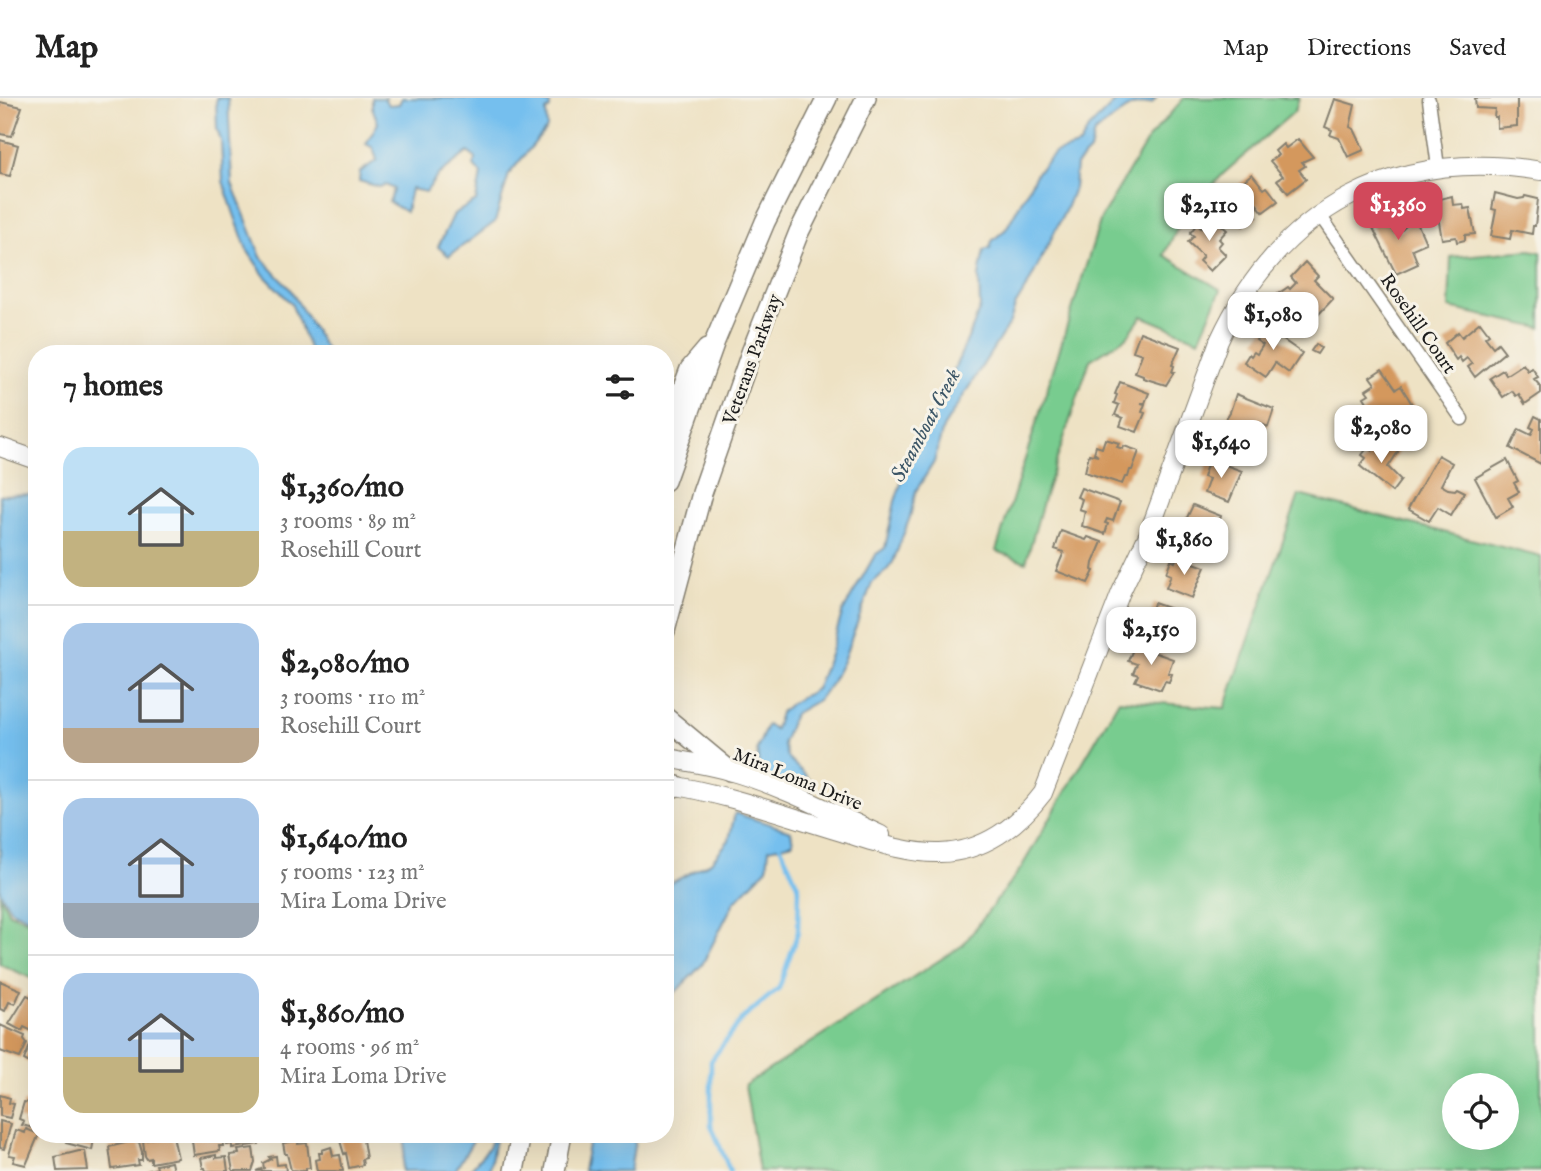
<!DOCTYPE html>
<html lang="en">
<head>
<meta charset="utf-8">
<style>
  :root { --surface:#fff; --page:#f2f2f2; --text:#222; --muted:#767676; --line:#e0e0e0; --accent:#d1495b }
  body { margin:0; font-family:"IM FELL English",serif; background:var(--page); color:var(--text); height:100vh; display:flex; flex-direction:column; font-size:26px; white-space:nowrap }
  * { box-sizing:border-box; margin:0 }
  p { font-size:23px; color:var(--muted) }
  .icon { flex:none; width:38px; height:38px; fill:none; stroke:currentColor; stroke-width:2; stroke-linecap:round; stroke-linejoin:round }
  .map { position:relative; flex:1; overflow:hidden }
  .side { position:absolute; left:28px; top:247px; width:646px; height:798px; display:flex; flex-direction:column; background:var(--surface); border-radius:28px; box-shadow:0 7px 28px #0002 }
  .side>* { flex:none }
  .fabs { position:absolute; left:1442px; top:975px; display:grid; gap:14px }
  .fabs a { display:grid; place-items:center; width:77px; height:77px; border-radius:50%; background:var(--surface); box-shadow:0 7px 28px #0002; font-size:35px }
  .price { position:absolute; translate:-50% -60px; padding:0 16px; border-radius:14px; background:#fff; color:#222; font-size:23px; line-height:46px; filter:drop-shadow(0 2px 4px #0008) }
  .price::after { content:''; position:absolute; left:50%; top:42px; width:21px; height:16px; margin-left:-10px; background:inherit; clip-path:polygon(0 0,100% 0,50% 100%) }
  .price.selected { background:var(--accent); color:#fff }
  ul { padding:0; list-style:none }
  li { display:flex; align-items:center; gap:21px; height:175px; padding:0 35px }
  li+li { border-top:2px solid var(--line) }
  li span { display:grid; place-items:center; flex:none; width:196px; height:140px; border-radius:21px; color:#555 }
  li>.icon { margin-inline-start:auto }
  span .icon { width:84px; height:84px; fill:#fffc; stroke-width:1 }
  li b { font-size:30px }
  h2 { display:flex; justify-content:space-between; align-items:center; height:84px; padding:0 35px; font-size:30px }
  header { display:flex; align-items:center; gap:42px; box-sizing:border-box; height:98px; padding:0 35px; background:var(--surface); border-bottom:2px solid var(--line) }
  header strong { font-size:33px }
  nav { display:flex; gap:38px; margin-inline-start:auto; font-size:24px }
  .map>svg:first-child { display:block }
  .green { fill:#78cc8f; stroke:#4a7456; stroke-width:2; fill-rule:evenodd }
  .water { fill:#75bfee; stroke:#486e85; stroke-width:2 }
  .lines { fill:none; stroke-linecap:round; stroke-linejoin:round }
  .stream { stroke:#75bfee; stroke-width:4.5 }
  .building { fill:#d4985d }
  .street-casing { stroke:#857f70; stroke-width:15 }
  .secondary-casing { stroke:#857f70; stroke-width:20 }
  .primary-casing { stroke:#857f70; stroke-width:22 }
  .street { stroke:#fff; stroke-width:12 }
  .secondary { stroke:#fff; stroke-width:18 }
  .primary { stroke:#fff; stroke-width:19 }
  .labels { text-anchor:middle; stroke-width:6; stroke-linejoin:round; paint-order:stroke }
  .street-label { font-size:19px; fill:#1c1c1c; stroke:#f7f3e8 }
  .water-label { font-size:21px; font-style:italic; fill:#3b5566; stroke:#f7f3e8 }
</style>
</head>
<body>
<header>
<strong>Map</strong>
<nav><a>Map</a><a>Directions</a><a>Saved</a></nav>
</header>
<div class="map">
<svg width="1541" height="1073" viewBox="0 0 1541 1073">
  <rect width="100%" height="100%" fill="#f7f3e8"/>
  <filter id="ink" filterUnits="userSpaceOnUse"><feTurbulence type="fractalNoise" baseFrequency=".0143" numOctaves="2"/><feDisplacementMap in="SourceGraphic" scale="14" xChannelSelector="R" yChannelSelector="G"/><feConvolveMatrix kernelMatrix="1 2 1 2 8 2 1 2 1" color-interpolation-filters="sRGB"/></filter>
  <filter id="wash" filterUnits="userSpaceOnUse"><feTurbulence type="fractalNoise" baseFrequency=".00686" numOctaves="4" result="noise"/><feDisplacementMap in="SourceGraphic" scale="28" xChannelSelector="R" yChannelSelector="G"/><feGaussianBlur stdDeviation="1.57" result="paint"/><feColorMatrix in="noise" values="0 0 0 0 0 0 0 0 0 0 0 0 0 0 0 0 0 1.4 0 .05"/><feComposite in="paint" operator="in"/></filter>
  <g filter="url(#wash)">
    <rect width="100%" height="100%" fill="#eee2c4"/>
    <path class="green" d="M1184 0H1299L1295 13 1223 76 1182 121 1164 157 1221 192 1199 242 1142 218 1127 239 1090 262 1044 400 1026 464 996 453 1101 120 1148 41Z
      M1530 152 1541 154V230L1449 210 1451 159Z
      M1299 397 1541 459V1073H759L745 987 963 847 1021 770 1119 602 1225 610ZM1454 987H1507V1040H1454Z
      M0 797 9 815 37 826V883L0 866Z"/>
    <path class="water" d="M216 0H228L232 85 261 159 290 191 328 255H311L291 205 264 177 247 152 234 116 223 83 221 43 217 31Z
      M372 0H386L385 2 389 7 399 6 402 0H544L546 5 550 6V10L546 13 547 30 509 76 495 124 449 158 438 149 454 116 476 103 481 76 474 68 475 60 468 54 438 77 426 94 411 91 406 114 389 104 394 91 386 87 379 89 359 83 360 74 377 62 373 50 366 46 378 25 372 9Z
      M1119 0H1156L1152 5 1131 8 1094 35 1090 53 1076 67 1074 90 1065 113 1029 185 1015 208 1010 224 943 330 934 364 916 393 910 419 893 464 887 472 872 485 843 563 832 584 818 602 794 616 783 645 787 659 812 684 804 706 744 686 759 671 757 651 767 627 775 631 780 615 790 606 816 591 830 557 842 515 875 457 885 450 895 403 907 368 936 312 973 229 980 209 979 178 984 152 990 150 992 143 1006 131 1038 73 1055 55 1080 47 1088 31Z
      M37 396V823H34L11 812 0 794V397Z
      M735 715 791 733 793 745 769 751 767 770 734 804 702 867 665 905V788L711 764 729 742Z
      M406 1036H477L455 1073H402Z
      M492 1036H496L489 1073H469L490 1048Z
      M590 1036H636L630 1073H583Z"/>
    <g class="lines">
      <path class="stream" d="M730 1073 711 1027V963L741 922 779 890 798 834 799 790 779 745"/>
    </g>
    <g id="blocks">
      <path class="building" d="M1475 0H1517V28L1497 30V19H1494L1495 11 1476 10Z
        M1335 1 1355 7 1350 29 1354 31 1364 52 1348 59 1339 40 1330 37 1332 32 1325 29Z
        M0 4 22 9 12 38 0 36Z
        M1298 41 1313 59 1302 64 1305 68 1299 72 1306 81 1288 95 1277 82 1283 78 1270 63 1278 57 1275 53 1283 46 1286 50Z
        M0 42 18 47 10 78 0 76Z
        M1252 76 1264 91 1267 89 1278 103 1263 114 1256 105 1257 110 1252 114 1257 119 1243 128 1221 101Z
        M1495 95 1518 101 1524 100 1525 98 1538 101 1535 128H1533L1532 136 1512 132 1510 141 1491 138 1496 112 1492 111Z
        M1452 98 1453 107 1463 106 1464 111 1470 110 1475 136 1465 137V142L1457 144 1456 139 1442 141 1438 118 1435 119 1432 103Z
        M1381 114H1384L1395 135 1402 132 1408 126 1407 124 1415 120 1426 145 1412 151 1418 166 1396 176 1368 120Z
        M1212 119 1227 132 1219 141 1222 144 1218 149 1226 157 1210 173 1199 163 1203 158 1188 144 1194 138 1190 135 1197 126 1201 130Z
        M1305 164 1318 178 1314 182 1333 201 1316 219 1305 206 1293 217 1275 198 1288 189 1290 191 1296 185 1291 179Z
        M1268 224 1283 234 1279 239 1302 255 1289 275 1275 265 1266 279 1244 264 1249 256 1251 258 1254 254 1257 256 1263 247 1256 242Z
        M1480 224 1489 236 1485 239 1493 249 1498 245 1505 254 1475 279 1468 269 1472 266 1467 260 1462 264 1459 259 1456 262 1445 245 1458 234 1462 239Z
        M1140 234 1180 249 1172 267 1174 268 1172 274H1174L1166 287 1143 280V278L1135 275 1142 256 1133 253Z
        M1316 246 1321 250 1317 256 1311 253Z
        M1523 266 1528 273 1532 270 1538 279 1534 281 1541 289V295L1525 306 1519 296 1516 298 1512 293 1503 299 1490 280 1503 272 1506 277Z
        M1382 271 1396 291 1401 288 1415 311 1371 341 1368 337H1364L1356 319 1370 309 1364 299 1369 296 1366 292 1375 286 1370 279Z
        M1120 284 1149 295 1145 305H1141L1145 306 1142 314 1145 315 1137 334 1120 328 1123 320 1115 317 1119 307 1114 305 1117 297 1115 296Z
        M1236 296 1274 311 1268 329 1259 325 1252 343 1219 332 1230 314Z
        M1535 318 1541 321V366L1510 350 1519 331 1531 337 1534 331 1530 329Z
        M1105 341 1119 345 1117 349 1123 351 1124 348 1139 353 1132 372H1130L1128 379H1125L1122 386 1085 374 1089 356 1098 358 1094 355 1096 348 1102 350Z
        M1382 341 1393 352 1394 350 1398 354 1388 369 1401 382 1392 394 1360 368 1366 360 1362 357 1368 349 1372 353Z
        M1438 357 1452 365 1441 387 1448 391 1455 392 1457 390 1465 394 1451 417 1438 409 1429 423 1408 411Z
        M1209 361 1242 373 1229 404 1204 395 1209 381 1203 379Z
        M1507 362 1518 383 1514 385 1519 394 1508 400 1513 409 1496 419 1475 380Z
        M1081 390 1120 404 1113 423 1107 421 1105 425 1108 426 1105 436 1082 428 1085 413 1079 411 1082 401 1077 399Z
        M1193 407 1221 418 1211 450 1208 452 1183 442 1187 427 1184 426Z
        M1061 433 1086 442 1088 439 1102 444 1093 465 1092 472 1094 473 1088 485 1056 473 1064 454 1055 451Z
        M1177 459 1205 469 1192 500 1166 490 1171 477 1166 475 1171 462 1175 464Z
        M1154 505 1185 516 1176 548 1173 549 1148 540 1152 525 1148 524Z
        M1136 544 1151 549 1150 553 1173 561 1168 575 1172 576 1169 584 1165 583 1161 592 1135 583 1138 577 1133 575 1137 566 1128 563Z
        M0 883 21 892 15 906 9 904 5 913 0 911Z
        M27 897 37 902V923L32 933 24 929 22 933 9 926Z
        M0 927 25 938 24 941 27 945 20 960 0 953Z
        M37 942V969L24 962 30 947H35Z
        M0 997 10 1000 9 1005 14 1006 10 1020 0 1018Z
        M24 1004 37 1006V1031L22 1027 24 1023 19 1021Z
        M0 1023 11 1026 4 1051 0 1050Z
        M26 1031 39 1036 26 1067 13 1064 15 1058 9 1057 16 1032 25 1035Z
        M64 1036H95L92 1052 66 1045 67 1041 63 1040Z
        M191 1036H222L223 1048H219L220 1053 194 1057Z
        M226 1036H257L259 1046 232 1050V1046L227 1047Z
        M274 1036H301L302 1039 275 1043Z
        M338 1036H362L366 1060 362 1061 363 1067 349 1070 346 1055 344 1056Z
        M165 1037 166 1039 173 1038 178 1060 151 1065V1060L147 1061 145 1058 143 1043Z
        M133 1043 139 1044 142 1054V1062H138L139 1067 112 1071 109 1049Z
        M298 1043V1046L307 1045 310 1070H306V1073L291 1072 287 1056H285L283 1045Z
        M331 1049 333 1058 340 1057 343 1073H317L315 1062 320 1061 319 1055H322V1052Z
        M253 1050 255 1064 252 1073H233L230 1057 239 1056 238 1052Z
        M79 1053H85L88 1072 57 1073 55 1059Z
        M216 1057V1060L226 1059 228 1073H206L205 1070H203L201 1060Z
        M276 1058 277 1067 285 1066 286 1073H256L264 1070 263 1065 271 1061 269 1059Z
        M171 1064 173 1073H147L157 1070 156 1067Z"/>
    </g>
  </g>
  <g filter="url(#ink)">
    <use href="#blocks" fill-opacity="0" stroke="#857f70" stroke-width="2"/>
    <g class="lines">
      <defs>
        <path id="street" d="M1429 2 1438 69
          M1319 116 1462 321"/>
        <path id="secondary" d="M0 349 37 362
          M665 659C686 664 708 667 729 673 782 688 831 714 881 737
          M665 686C727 696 781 716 841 734 872 743 907 756 940 755 983 754 1018 728 1043 695L1121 494 1148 437 1219 243C1281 109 1396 49 1541 73"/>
        <path id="primary" d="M665 337 690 271 707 251
          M665 383 715 243 765 124 827 0
          M665 533 702 395 752 252 799 134 866 0
          M665 619 730 673
          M665 692 677 688
          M514 1073 521 1036
          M555 1073 562 1036"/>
      </defs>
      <use href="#street" class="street-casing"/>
      <use href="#secondary" class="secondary-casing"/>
      <use href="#primary" class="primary-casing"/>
      <use href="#street" class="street"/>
      <use href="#secondary" class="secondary"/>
      <use href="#primary" class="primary"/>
    </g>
  </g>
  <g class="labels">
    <g class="street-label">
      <text transform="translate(1419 225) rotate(55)" y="7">Rosehill Court</text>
      <text transform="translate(751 261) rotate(-70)" y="7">Veterans Parkway</text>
      <text transform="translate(798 680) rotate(22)" y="7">Mira Loma Drive</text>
    </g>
    <g class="water-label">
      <text transform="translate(925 327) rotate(-62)" y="7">Steamboat Creek</text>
    </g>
  </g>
</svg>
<div class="fabs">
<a><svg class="icon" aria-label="locate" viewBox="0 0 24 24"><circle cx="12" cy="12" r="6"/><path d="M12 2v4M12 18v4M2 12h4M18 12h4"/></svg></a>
</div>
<b class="price selected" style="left:1398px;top:144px">$1,360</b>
<b class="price" style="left:1209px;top:145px">$2,110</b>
<b class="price" style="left:1273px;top:254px">$1,080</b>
<b class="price" style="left:1381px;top:367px">$2,080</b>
<b class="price" style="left:1221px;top:382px">$1,640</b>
<b class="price" style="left:1184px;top:479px">$1,860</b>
<b class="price" style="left:1151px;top:569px">$2,150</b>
<section class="side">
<h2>7 homes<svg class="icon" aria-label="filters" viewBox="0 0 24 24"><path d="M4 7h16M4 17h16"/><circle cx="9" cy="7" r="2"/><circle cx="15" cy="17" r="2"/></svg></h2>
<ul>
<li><span style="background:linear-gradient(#bfe0f5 60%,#c2b280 0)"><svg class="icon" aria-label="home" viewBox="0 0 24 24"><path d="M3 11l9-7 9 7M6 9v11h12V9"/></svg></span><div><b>$1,360/mo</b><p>3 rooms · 89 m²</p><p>Rosehill Court</p></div></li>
<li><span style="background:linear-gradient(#a9c7e8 75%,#b9a48a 0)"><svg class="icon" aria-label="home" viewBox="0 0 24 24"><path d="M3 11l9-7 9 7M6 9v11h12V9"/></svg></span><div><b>$2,080/mo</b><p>3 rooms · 110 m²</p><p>Rosehill Court</p></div></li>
<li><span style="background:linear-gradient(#a9c7e8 75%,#9aa5b1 0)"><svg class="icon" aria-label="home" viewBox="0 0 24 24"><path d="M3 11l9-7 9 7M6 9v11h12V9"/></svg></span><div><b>$1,640/mo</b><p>5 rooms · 123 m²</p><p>Mira Loma Drive</p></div></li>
<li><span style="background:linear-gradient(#a9c7e8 60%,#c2b280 0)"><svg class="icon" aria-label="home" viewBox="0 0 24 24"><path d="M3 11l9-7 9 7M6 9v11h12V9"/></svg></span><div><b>$1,860/mo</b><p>4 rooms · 96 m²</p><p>Mira Loma Drive</p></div></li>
</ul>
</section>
</div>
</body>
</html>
